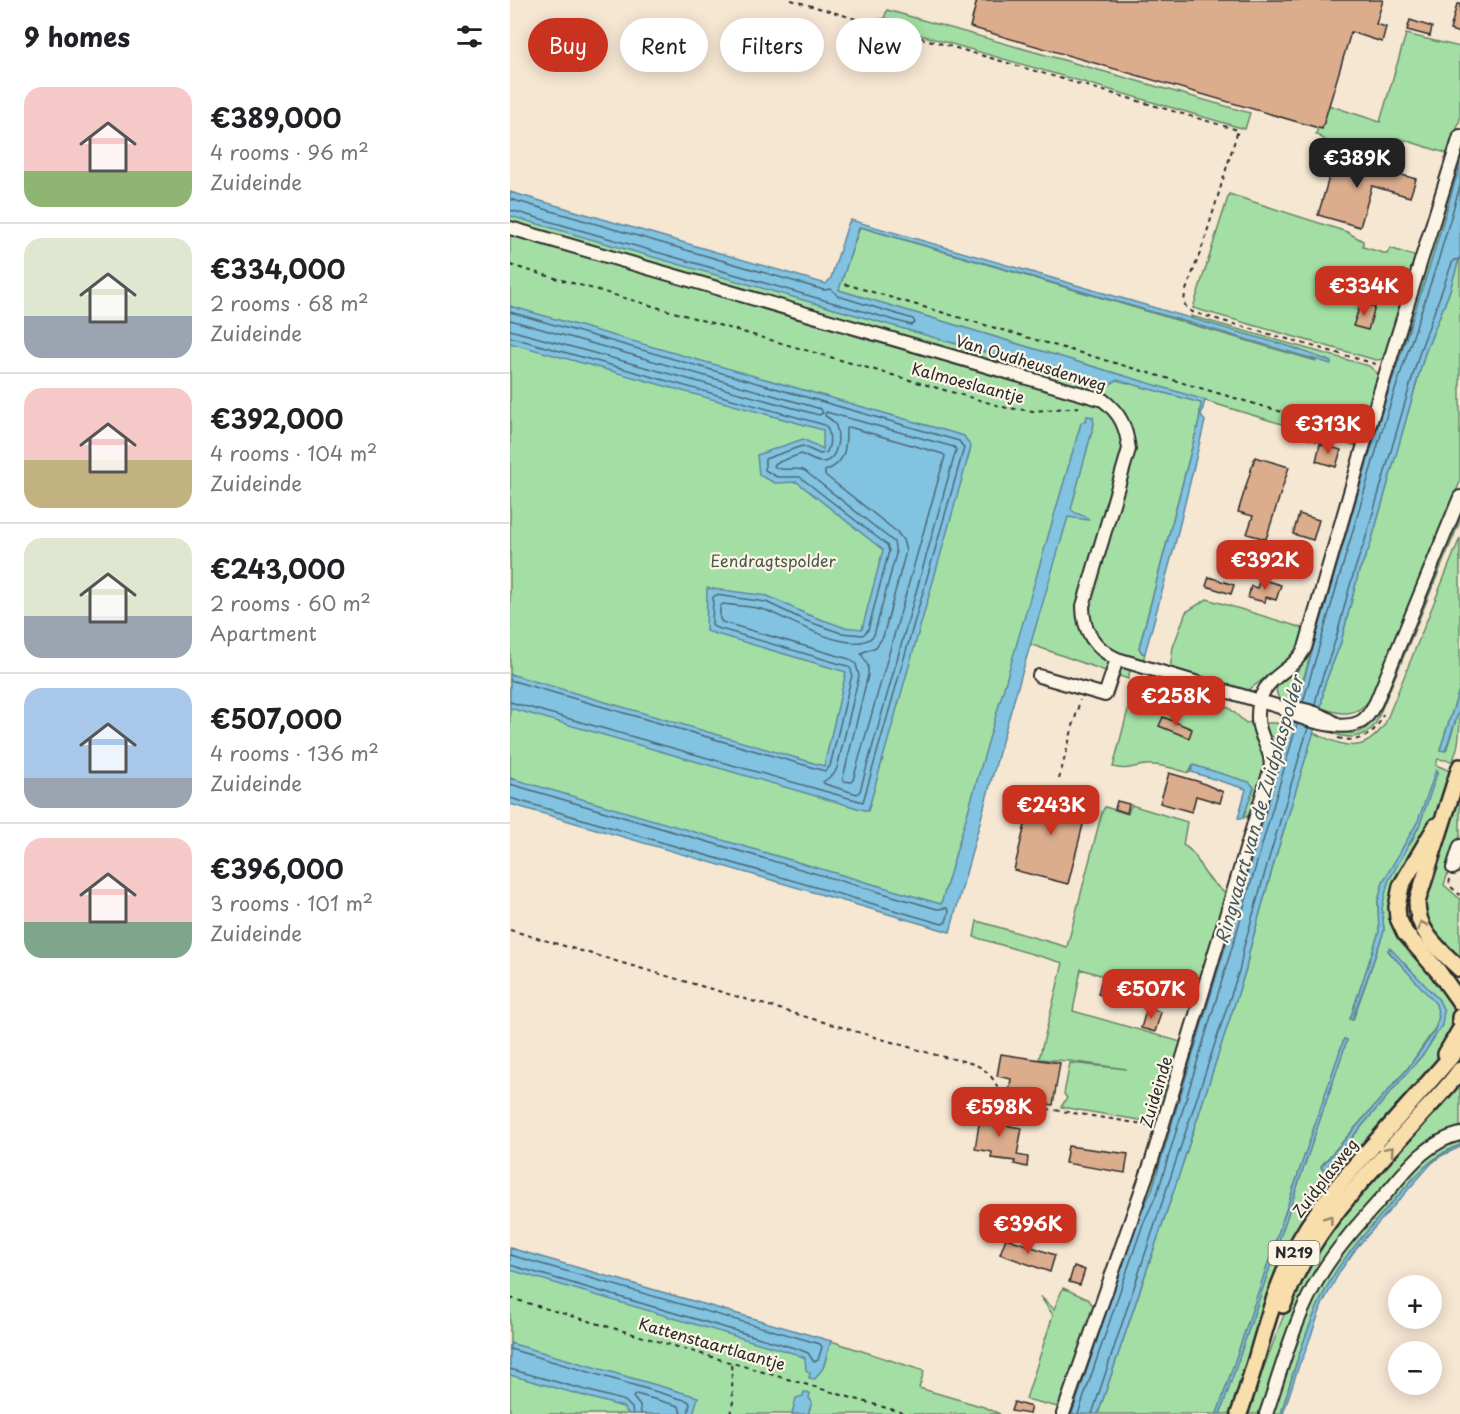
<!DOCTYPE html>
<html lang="en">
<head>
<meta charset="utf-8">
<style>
  :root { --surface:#fff; --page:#f6f6f6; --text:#202124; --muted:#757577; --line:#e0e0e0; --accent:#c8321e }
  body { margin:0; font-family:"Playpen Sans",sans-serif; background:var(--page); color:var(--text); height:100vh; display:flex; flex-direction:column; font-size:22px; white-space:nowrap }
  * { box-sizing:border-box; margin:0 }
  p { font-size:20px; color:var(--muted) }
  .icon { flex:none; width:33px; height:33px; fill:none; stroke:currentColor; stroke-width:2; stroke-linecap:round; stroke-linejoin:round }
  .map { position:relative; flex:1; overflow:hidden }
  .sheet { display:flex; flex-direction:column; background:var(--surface); width:510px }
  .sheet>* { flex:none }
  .guide { position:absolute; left:18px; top:18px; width:570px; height:54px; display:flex; gap:12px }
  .tools { position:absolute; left:878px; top:1275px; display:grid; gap:12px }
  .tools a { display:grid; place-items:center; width:54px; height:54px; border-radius:50%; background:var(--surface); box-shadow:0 3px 15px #0003; font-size:30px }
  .price { position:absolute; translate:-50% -51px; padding:0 14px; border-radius:12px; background:var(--accent); color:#fff; font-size:20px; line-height:39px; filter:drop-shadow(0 2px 3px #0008) }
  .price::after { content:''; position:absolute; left:50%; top:36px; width:18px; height:14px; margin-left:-9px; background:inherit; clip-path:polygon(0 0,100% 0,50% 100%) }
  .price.active { background:#222; color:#fff }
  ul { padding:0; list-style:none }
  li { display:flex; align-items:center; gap:18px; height:150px; padding:0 24px }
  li+li { border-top:2px solid var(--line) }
  li span { display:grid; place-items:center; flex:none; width:168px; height:120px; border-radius:18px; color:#555 }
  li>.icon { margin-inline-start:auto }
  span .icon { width:72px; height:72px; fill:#fffc; stroke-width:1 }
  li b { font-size:26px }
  h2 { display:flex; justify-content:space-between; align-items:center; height:72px; padding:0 24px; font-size:26px }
  .pill { padding:0 21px; border-radius:27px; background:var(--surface); box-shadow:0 3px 15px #0003; font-size:21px; line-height:54px }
  .pill.active { background:var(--accent); color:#fff }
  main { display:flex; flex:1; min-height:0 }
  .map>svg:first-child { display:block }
  .green { fill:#a3dfa5; stroke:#678568; stroke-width:1.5; fill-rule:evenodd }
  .water { fill:#82c3e2; stroke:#5f8699; stroke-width:1.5 }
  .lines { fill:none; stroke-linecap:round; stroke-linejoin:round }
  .shore { stroke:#4e6874; stroke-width:1.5 }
  .building { fill:#dcad8d; stroke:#2b2b2b; stroke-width:1.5 }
  .minor-casing { stroke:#2b2b2b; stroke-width:16 }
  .major-casing { stroke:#2b2b2b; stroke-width:20 }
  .path { stroke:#2b2b2b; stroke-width:2; stroke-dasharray:4.5 4.5; stroke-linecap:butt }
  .minor { stroke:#fcf5e5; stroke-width:12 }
  .major { stroke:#f8deab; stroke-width:15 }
  .oneway { stroke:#92846b }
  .labels { text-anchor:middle; stroke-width:4.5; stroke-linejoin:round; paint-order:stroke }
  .shield { fill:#fcf5e5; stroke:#6a6863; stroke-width:1.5 }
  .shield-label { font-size:15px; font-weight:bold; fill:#2b2b2b }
  .street-label { font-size:16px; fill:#2b2b2b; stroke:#fcf5e5 }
  .park-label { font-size:16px; fill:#49584a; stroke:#fcf5e5 }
  .water-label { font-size:18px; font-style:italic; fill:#455962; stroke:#fcf5e5 }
</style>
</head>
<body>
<main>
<section class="sheet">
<h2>9 homes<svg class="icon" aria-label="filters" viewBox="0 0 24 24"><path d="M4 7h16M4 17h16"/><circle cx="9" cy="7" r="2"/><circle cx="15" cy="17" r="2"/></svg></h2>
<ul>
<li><span style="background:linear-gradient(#f6c9c9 70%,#8fb573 0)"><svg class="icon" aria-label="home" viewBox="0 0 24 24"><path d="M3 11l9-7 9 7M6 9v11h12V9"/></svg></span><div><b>€389,000</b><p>4 rooms · 96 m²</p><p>Zuideinde</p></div></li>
<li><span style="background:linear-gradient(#dfe7d0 65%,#9aa5b1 0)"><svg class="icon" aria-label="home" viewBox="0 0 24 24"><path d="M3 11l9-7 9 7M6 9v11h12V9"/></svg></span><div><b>€334,000</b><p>2 rooms · 68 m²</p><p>Zuideinde</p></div></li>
<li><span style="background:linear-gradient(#f6c9c9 60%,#c2b280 0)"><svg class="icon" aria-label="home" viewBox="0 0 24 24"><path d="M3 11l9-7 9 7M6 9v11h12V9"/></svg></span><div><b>€392,000</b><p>4 rooms · 104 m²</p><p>Zuideinde</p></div></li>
<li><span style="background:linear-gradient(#dfe7d0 65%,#9aa5b1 0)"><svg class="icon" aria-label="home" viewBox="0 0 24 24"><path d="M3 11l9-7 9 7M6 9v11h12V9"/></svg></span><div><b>€243,000</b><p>2 rooms · 60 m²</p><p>Apartment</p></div></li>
<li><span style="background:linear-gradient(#a9c7e8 75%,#9aa5b1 0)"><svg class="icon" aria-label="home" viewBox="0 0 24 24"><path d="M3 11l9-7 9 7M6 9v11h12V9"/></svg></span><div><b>€507,000</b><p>4 rooms · 136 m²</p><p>Zuideinde</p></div></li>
<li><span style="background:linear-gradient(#f6c9c9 70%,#7fa58c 0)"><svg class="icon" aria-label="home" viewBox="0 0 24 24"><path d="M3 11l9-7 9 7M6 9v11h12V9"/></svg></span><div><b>€396,000</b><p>3 rooms · 101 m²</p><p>Zuideinde</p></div></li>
</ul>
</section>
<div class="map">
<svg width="950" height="1414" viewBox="0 0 950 1414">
  <rect width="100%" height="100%" fill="#f6e7d3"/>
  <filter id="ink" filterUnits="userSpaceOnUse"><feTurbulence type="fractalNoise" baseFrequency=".0167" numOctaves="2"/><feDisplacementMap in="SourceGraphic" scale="12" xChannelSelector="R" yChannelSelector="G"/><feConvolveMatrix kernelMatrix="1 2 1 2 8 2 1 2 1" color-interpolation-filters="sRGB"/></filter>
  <g filter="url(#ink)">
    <path class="green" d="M377 10 740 113 735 129 366 22 370 19H374Z
      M896 34 950 47V119L939 154 888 138 881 162 818 142 806 134 815 104 870 122Z
      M950 151V165L922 259 871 415 786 704 770 699C763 691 767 682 776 676L782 677C790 670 794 662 799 653L887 353Z
      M719 194 837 232 853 241V247L877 254 880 248 907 257 875 359 866 360 683 308Z
      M0 212 691 403 689 421 629 648 632 653H635L633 661 623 659 618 679 514 642 436 915 0 789Z
      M350 227 806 361 784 348 681 319V316L859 366 867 373 870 378 856 423 849 421 846 431 852 434 849 446 821 440 812 443 794 438 795 431 328 290Z
      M950 256V482L860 700C845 717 832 715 811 708L814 686 831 642 849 571 860 546 915 353 939 293Z
      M950 512V521L865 725C852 740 837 739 820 732V730C840 735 852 737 864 719Z
      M950 538V687L930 750 936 751 950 708C950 724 950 749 942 761L928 759 926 765 938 770 940 775 928 809 897 868 883 924C894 956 932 972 944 1003 947 1011 947 1023 944 1030 935 1054 905 1084 888 1103 858 1137 827 1172 802 1210L723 1414H710L837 1040 834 1039 707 1414H588L667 1181 736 969 739 952 765 859 803 733C834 745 852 757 875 724ZM927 770 910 824 903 839 883 870 875 890 872 908 874 931 843 1020 840 1019 869 932 868 902 873 882 908 821ZM879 948 929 1000 932 1025 915 1052 818 1166 814 1170 812 1169 811 1166 898 1068 928 1024 929 1010 922 997 878 951Z
      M697 599 796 629 788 653 740 689 733 691 660 670 663 647 676 612Z
      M625 683 653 690 651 697 659 700 662 693 719 708 736 723 741 722 756 759V767L742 814 733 818 744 788 683 765 679 773C665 769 651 764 636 765 621 766 621 771 603 767Z
      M754 723H778L777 727 779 726 721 929 642 1190 627 1222 562 1414H558L767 747 763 737 757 735Z
      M950 784V836L934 885 950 899V962L924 937 911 906Z
      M621 805 677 822 673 845C686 852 687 861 694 872 700 881 708 887 716 894L687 999 674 1001 571 969 563 1011 671 1042 668 1058 650 1117 641 1122 551 1107 557 1098 554 1094 560 1063 617 1069 559 1061 529 1059 553 963 464 937 467 921 557 947 592 812 595 807 618 814Z
      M950 1083V1129L932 1134 907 1151 814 1259 752 1414H736L783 1291 834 1207 864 1179Z
      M950 1139V1145C922 1155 906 1176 887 1197 862 1226 835 1254 817 1288 796 1327 783 1372 771 1414H762L798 1313 811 1286 826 1260 908 1164 924 1151Z
      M0 1260 310 1353 313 1368 321 1341 414 1371 409 1388 474 1407 490 1414H298L302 1402 292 1414H0Z
      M553 1288 578 1299 585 1308 548 1407 516 1399 543 1315 530 1296 544 1309Z"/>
    <path class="water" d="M950 165V256L939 293 915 353 860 546 849 571 831 642 814 686 811 708 765 859 739 952 736 969 667 1181 588 1414H562L627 1222 642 1190 737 875 871 415 922 259Z
      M0 192 316 284 321 278 338 224 341 220 784 348 817 360 821 362V364L351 227 349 228 329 290 695 400 691 416 695 421 664 548 635 653H632L629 648 689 421 691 403 607 380 599 385 592 386 591 389 586 387V384L0 216Z
      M0 306 454 436 461 447 358 811 0 708V674L314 766 336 672 196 631 197 588 258 596 296 614 333 627 352 629 373 550 287 482 265 483 249 475 247 455 293 439 313 449V430L0 343Z
      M577 416 583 417 584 424 561 509C565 516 575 513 579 520L558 517 494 734 440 932 0 804V778L431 904 571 423 576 420Z
      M950 687V708L935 751 930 750Z
      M683 765 739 782 744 787 733 818H728L736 789 681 772Z
      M926 770 928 771 910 824 878 882 872 908 874 931 842 1020 840 1019 869 932 868 902 873 882 908 821Z
      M880 948 929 1000 934 1011 932 1025 915 1052 814 1170 811 1167 898 1068 924 1032 929 1017 926 1004 878 950Z
      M834 1039 837 1040 710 1414H707Z
      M950 1145V1147L931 1156 921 1164 848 1246 830 1271 812 1305 794 1355 789 1365 773 1414H771C784 1369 802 1308 828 1268 845 1243 867 1220 887 1197 906 1176 922 1155 950 1145Z
      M0 1248 321 1341 313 1368 305 1379 299 1378 300 1373 296 1370 295 1358 286 1354 0 1270Z
      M0 1343 188 1397 183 1414H119L113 1407 0 1375Z
      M294 1392 300 1393 299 1398 302 1402 298 1414H282L286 1398 293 1396Z"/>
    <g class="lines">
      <path class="shore" d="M0 199 314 290 321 289 328 296 403 319 405 323 401 325 0 210
        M0 312 449 441 454 448 353 802 0 702
        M0 320 311 409 313 413 309 415 0 330
        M0 337 315 425C321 431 321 446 316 453L310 454 292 446 255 459V470L267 477H290L377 545 379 551 358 630 353 635 331 633 294 620 256 602 206 595 203 597 202 625 204 627 337 666 341 669 342 675 320 766 315 771 0 680
        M316 412 444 447 446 450 350 791 347 794 315 784 313 782 324 774 327 768 349 676 346 664 339 659 212 622 210 619V606L213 604C227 606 242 606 255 610 278 618 345 659 364 635L386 554 384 542 295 471C285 466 272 473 264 466L266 463 291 454C298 457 306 463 313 462 328 460 330 437 326 426 324 421 319 418 315 416Z
        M339 427 433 454 435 456 343 780 341 782 334 781 333 778 358 675V666L351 653 366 647 373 637 396 551 393 540 387 532 315 475V471C336 463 336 449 336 429Z
        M793 702 876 417 928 261 950 186
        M805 705C809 680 819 662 826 638 835 606 841 575 854 544L910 351 942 263 945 260 950 259
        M0 784 427 909 437 908 439 911 436 922 432 924 0 798
        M0 1255 310 1344 312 1347 308 1360 304 1362 298 1353 288 1349 0 1265
        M0 1349 178 1401 180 1404 178 1414
        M0 1369 115 1401 122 1408 123 1414
        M131 1414 130 1406 123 1397 126 1394 169 1406 171 1414
        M568 1414 633 1224 648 1191 727 931 787 724
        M582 1414 730 968 733 950 759 858 798 728"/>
    </g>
    <path class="building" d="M467 0H873L866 24 876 27 872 42 841 32 812 129 460 27Z
      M947 4H950V33L940 30Z
      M900 20 922 27 920 36 897 30Z
      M818 154 906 179 900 197 862 186 850 227 808 215 820 174 813 172Z
      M845 287 860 292 857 300 842 296Z
      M851 303 865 307 858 330 843 326Z
      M810 444 831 450 826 467 806 461Z
      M745 457 779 467 756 539 737 534 743 516 728 512Z
      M789 514 809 520 803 540 783 534Z
      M699 577 724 585 721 594 696 586Z
      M750 579 771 585 766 600 756 597 755 602 738 598 741 586 747 588Z
      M653 717 682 729 679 738 649 726Z
      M659 773 690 782 713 792 710 803 686 796 682 812 650 803Z
      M528 788 579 801 558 884 504 870 522 796 525 797Z
      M607 801 619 804 617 813 605 809Z
      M591 982 611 989 608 1000 588 994Z
      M637 1008 651 1012 645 1032 631 1028Z
      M491 1054 550 1063 543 1105 498 1098 501 1079 487 1076Z
      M472 1106 489 1109 487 1124 512 1128 507 1155 518 1157 517 1167 504 1164 505 1161 481 1158 482 1152 465 1149Z
      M558 1146 618 1154 615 1173 555 1163Z
      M496 1238 545 1255 540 1272 490 1254Z
      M564 1266 575 1270 570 1285 559 1282Z
      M504 1402 521 1407 519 1414 501 1411Z"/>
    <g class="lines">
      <defs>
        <path id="minor" d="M0 228 593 400C611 414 616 427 619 449L573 606C573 631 584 648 607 659L770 707C788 719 832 733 852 721 859 716 862 709 866 702L950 497
          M529 676 595 695 607 659
          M770 707C790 707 808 712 825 723
          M943 868 950 846
          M553 1414 642 1160 760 770C764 752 749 738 748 720 746 675 780 677 795 648L859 427 950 136
          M756 1414C772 1368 785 1316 811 1274 830 1243 856 1216 880 1189 900 1165 918 1142 950 1134"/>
        <path id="major" d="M950 767 907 902C907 933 929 949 950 969
          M926 826 891 886 887 907 888 918 895 933 928 971 950 1002
          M950 1017V1020
          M936 1054 950 1030
          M773 1305C802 1226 857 1177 911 1115 924 1101 939 1086 950 1070
          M729 1414C748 1360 758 1305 783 1253 803 1212 835 1177 865 1143 894 1111 922 1079 950 1046"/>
      </defs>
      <use href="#minor" class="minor-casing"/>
      <use href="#major" class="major-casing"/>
      <path class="path" d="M281 0 728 130 694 242 675 293 674 303 678 310 685 313 866 364
        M0 265 497 408 523 411 570 407
        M335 284 786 416 847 424
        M828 738C849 744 865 735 873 715
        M549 779 570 700
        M940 879 939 885 950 895
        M0 930 426 1055C466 1065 478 1060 494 1102L639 1125
        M0 1298 397 1414
        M220 1414 223 1402 221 1362"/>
      <use href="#minor" class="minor"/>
      <use href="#major" class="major"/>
    </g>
    <defs><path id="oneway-chevron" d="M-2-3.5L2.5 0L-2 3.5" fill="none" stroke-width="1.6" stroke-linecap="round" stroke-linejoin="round" transform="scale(1.5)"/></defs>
    <g class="oneway">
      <use href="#oneway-chevron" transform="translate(912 925) rotate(-116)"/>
      <use href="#oneway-chevron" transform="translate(880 1150) rotate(-49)"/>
      <use href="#oneway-chevron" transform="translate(819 1219) rotate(-54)"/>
    </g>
  </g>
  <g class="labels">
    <rect class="shield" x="758.5" y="1241" width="51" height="24" rx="4.5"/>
    <g class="shield-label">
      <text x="784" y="1258">N219</text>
    </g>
    <g class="street-label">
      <text transform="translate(521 363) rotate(17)" y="6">Van Oudheusdenweg</text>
      <text transform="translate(458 383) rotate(15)" y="6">Kalmoeslaantje</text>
      <text transform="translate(646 1092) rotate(-73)" y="6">Zuideinde</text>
      <text transform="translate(815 1178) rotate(-52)" y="6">Zuidplasweg</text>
      <text transform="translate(202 1344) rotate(16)" y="6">Kattenstaartlaantje</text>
    </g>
    <g class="park-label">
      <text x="263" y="567">Eendragtspolder</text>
    </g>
    <g class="water-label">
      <text transform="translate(750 810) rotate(-74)" y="6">Ringvaart van de Zuidplaspolder</text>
    </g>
  </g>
</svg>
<div class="tools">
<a>+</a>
<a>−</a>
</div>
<b class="price active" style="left:847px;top:189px">€389K</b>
<b class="price" style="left:854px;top:317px">€334K</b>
<b class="price" style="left:818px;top:455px">€313K</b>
<b class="price" style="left:755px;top:591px">€392K</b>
<b class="price" style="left:666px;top:727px">€258K</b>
<b class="price" style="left:541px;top:836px">€243K</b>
<b class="price" style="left:641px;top:1020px">€507K</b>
<b class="price" style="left:489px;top:1138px">€598K</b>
<b class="price" style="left:518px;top:1255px">€396K</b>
<div class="guide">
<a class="pill active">Buy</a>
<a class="pill">Rent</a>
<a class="pill">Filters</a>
<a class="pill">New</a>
</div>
</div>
</main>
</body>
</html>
